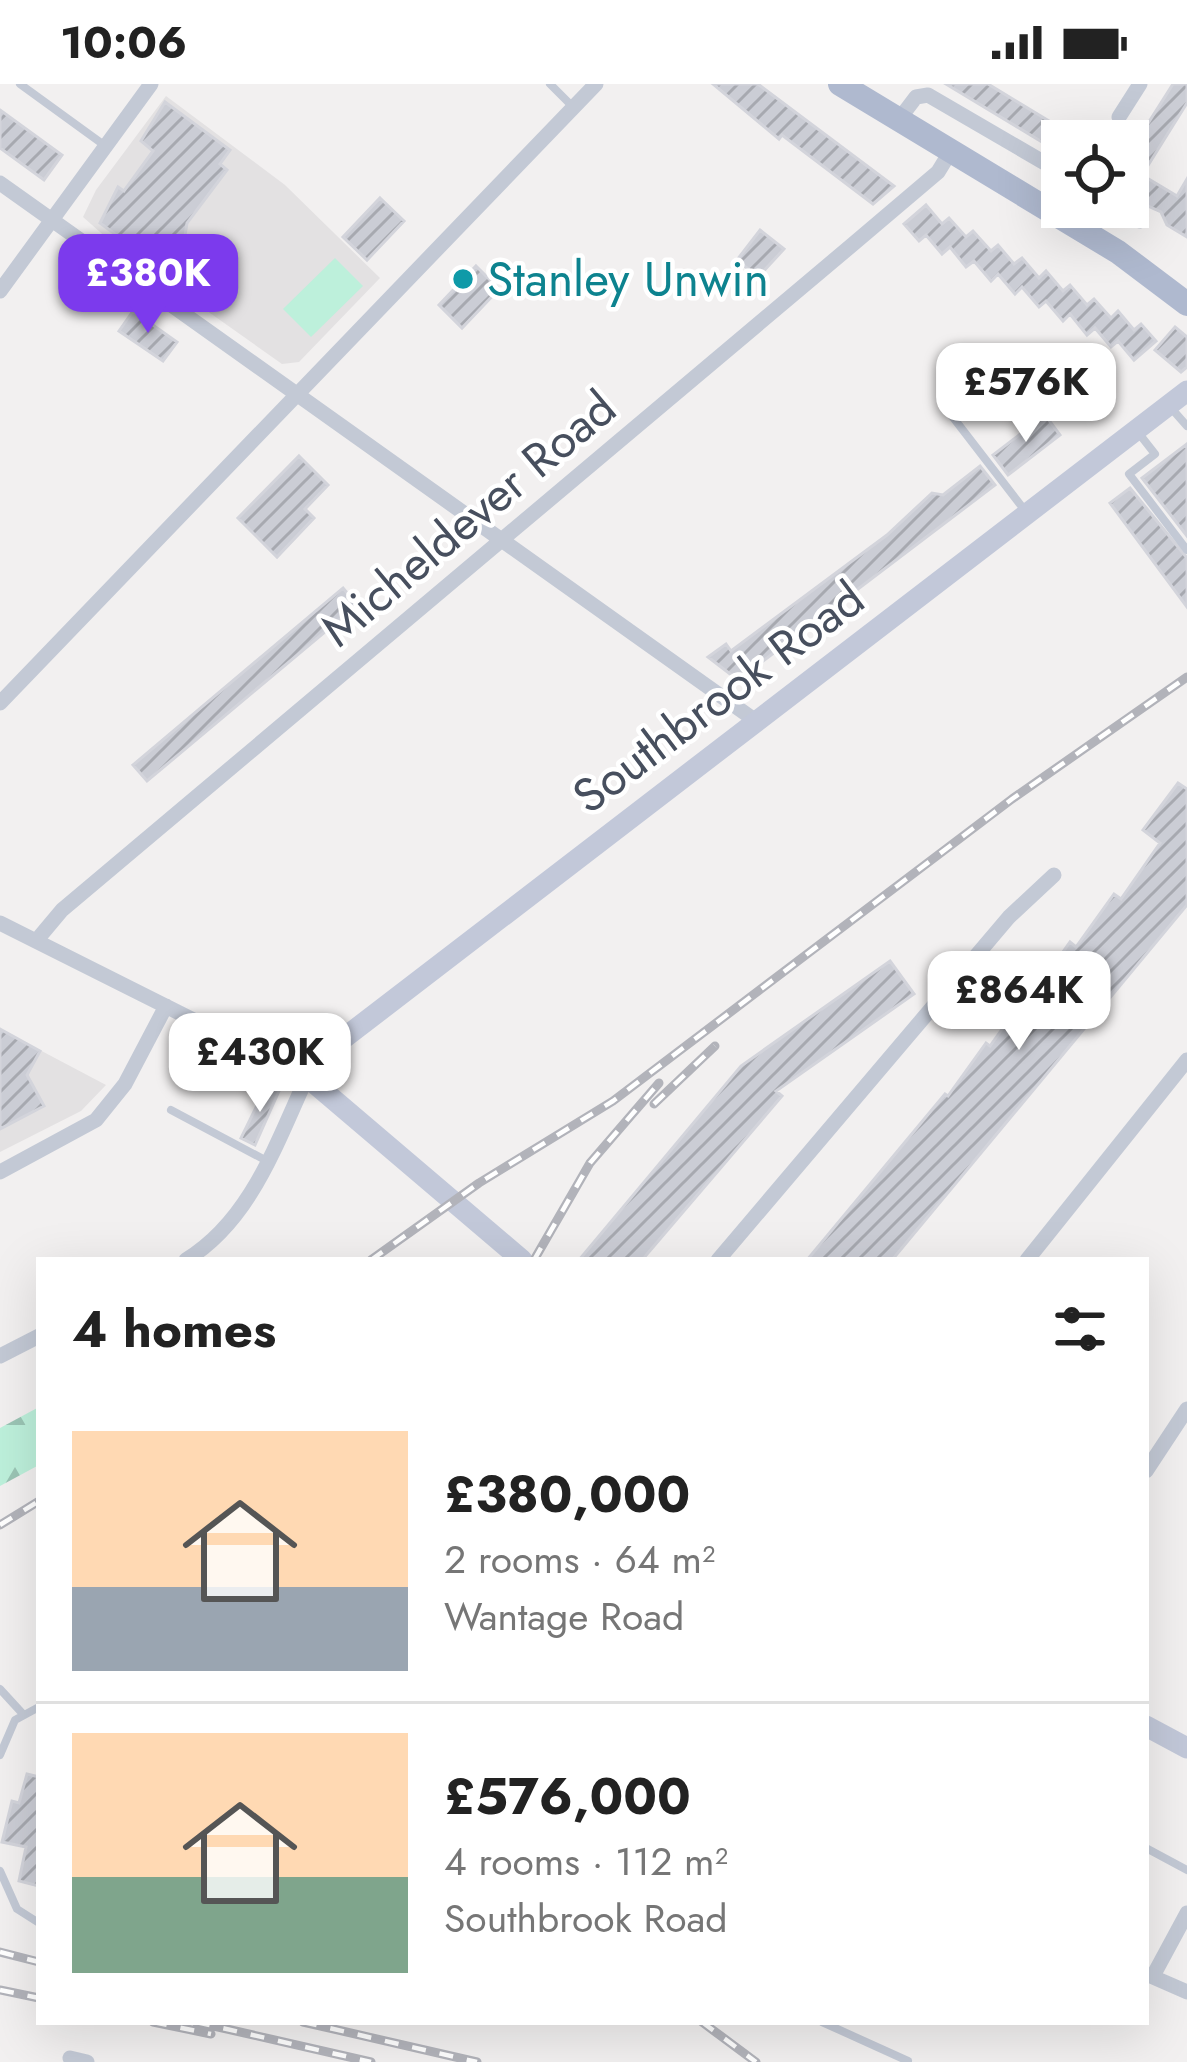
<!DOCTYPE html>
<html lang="en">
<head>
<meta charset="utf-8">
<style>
  :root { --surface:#fff; --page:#f2f2f2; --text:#222; --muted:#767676; --line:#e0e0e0; --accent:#7c3aed }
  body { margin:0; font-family:Jost,sans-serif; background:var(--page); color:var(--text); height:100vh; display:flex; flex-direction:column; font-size:45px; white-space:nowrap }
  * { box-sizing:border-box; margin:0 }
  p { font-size:39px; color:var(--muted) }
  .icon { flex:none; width:66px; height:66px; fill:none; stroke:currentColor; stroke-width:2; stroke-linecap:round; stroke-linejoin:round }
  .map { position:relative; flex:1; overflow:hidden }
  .side { position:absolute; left:36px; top:1173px; width:1113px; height:768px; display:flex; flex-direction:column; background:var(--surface); border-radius:0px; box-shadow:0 12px 48px #0002 }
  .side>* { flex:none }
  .buttons { position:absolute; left:1041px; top:36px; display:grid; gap:24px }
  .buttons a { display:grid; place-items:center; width:108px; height:108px; border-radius:0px; background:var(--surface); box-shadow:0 12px 48px #0002; font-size:60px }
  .price { position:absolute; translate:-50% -102px; padding:0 27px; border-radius:24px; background:#fff; color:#222; font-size:39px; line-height:78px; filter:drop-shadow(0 3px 6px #0008) }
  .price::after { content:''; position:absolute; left:50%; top:72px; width:36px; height:27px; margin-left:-18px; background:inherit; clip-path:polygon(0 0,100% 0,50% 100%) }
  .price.active { background:var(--accent); color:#fff }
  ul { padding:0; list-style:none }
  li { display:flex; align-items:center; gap:36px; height:300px; padding:0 36px }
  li+li { border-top:3px solid var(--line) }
  li span { display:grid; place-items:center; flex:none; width:336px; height:240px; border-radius:0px; color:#555 }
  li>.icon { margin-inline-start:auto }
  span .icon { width:144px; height:144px; fill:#fffc; stroke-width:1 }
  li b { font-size:51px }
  h2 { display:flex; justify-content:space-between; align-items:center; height:144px; padding:0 36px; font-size:51px }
  .status { display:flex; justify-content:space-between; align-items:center; height:84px; padding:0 60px; background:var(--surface); direction:ltr }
  .status svg { height:33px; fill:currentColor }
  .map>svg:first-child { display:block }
  .education { fill:#e3e1e2 }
  .forest { fill:url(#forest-firs) }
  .garden { fill:#bdf0db }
  .building { fill:url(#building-hatch); stroke:#d3d4db; stroke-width:3 }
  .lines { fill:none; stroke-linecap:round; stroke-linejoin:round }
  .lane { stroke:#c3c9d5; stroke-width:8 }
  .street { stroke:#c3c9d5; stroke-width:15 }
  .secondary { stroke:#c2c8d9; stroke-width:21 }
  .primary { stroke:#afb9cf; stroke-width:24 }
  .rail-casing { stroke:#b2b3ba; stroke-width:9 }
  .rail { stroke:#fff; stroke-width:4.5; stroke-dasharray:14; stroke-linecap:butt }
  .culture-dot { fill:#0f9aa8; stroke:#fff; stroke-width:4.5 }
  .labels { text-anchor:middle; stroke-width:9; stroke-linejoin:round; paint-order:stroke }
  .culture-label { font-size:48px; fill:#0d838f; stroke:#fff; text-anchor:start }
  .street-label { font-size:48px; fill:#474f5e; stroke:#fff }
</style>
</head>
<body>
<div class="status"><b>10:06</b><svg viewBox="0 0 49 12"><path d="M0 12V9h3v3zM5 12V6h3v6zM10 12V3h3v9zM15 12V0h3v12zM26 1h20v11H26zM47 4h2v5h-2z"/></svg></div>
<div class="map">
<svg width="1187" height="1978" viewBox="0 0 1187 1978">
  <defs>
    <pattern id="forest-firs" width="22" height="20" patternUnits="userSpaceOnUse" patternTransform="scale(3)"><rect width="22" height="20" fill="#bdf0db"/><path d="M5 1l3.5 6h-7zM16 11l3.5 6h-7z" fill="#9bc5b5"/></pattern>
    <pattern id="building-hatch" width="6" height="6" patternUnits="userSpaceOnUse" patternTransform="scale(3)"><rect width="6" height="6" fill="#cbcdd5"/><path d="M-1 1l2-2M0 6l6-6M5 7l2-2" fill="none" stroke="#a7a9b0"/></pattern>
  </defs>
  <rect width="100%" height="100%" fill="#f2f0f0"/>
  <path class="education" d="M166 12 285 101 380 194 299 278 282 280 118 164 83 133 96 106Z
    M0 945 106 1001 81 1027 0 1068Z"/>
  <path class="forest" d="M39 1323V1381L0 1402V1344Z"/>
  <path class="garden" d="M335 174 363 202 311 253 283 225Z"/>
  <path class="building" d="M713 0H758L894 102 873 120 782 51 779 55Z
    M946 0H988L1082 57H1062V70Z
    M1173 0H1187V19L1142 91 1177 112 1187 95V153L1167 141 1161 128 1128 113V71Z
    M165 18 230 66 220 80 227 86 187 139 182 170 168 189 100 139 118 103 124 107 153 67 141 57Z
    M0 26 62 71 44 96 0 64Z
    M380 114 404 137 367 176 343 153Z
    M926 121 942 140 949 134 966 153 973 147 991 167 998 161 1014 180 1022 174 1039 194 1046 187 1063 207 1070 201 1087 221 1094 215 1111 234 1118 227 1134 246 1141 240 1156 257 1134 276 1118 257 1111 263 1095 244 1087 251 1070 230 1063 237 1046 217 1039 223 1022 203 1015 210 998 190 991 197 974 177 966 183 950 163 942 170 926 151 919 157 904 140Z
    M760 146 784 165 758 193 737 176Z
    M476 182 499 205 462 244 439 221Z
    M133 227 177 258 163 277 119 247Z
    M1175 243 1187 253V283L1181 288 1155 266Z
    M1045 331 1060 351 1008 391 993 371Z
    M1187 360V452L1142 394Z
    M299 372 328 401 305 425 314 434 277 473 238 434Z
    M980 382 995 401 738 596 708 573 726 560 731 567 887 451 932 409 943 411Z
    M1130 404 1187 474V523L1110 419Z
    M343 504 357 521 147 697 133 681Z
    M1178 699 1187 705V821L892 1176H807L945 1010 948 1012 986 959 990 962 1028 909 1032 912 1070 858 1076 863 1114 810 1121 815 1160 759 1143 746Z
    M890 877 914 910 776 1007 782 1012 642 1176H579L741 982Z
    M0 945 40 967 27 991 44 1022 0 1045Z
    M267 1001 279 1007 255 1061 241 1054Z
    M27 1690 39 1693V1802L19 1797 26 1763 2 1758 12 1717 19 1719Z"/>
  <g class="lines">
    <path class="lane" d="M20 0 104 61
      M550 0 572 22
      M942 319 1026 428
      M1172 325 1187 342
      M1137 347 1155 370 1129 390 1187 466
      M171 1026 267 1077
      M0 1605 22 1629
      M0 1671 15 1636 39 1623
      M1146 1764 1187 1786
      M0 1787 17 1825 39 1839
      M822 1938 908 1977"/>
    <path class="street" d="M1119 33 1140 0
      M897 38 916 13 928 11 1062 89
      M0 99 756 637
      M1118 123 1140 137
      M1089 152 1105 123
      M0 207 151 0
      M0 619 596 0
      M0 839 307 993C276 1060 251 1136 186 1176
      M36 857 62 826 852 161 938 88 949 70
      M0 1088 96 1036 125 1000 166 922
      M718 1176 1009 833 1054 791
      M1027 1176 1187 976
      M0 1272 39 1252
      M1146 1387 1187 1325
      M1146 1890 1187 1908
      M1153 1892 1187 1829
      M70 1974 87 1978"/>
    <path class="secondary" d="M522 1176 307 993 318 974 1187 307
      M1146 1642 1187 1664"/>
    <path class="primary" d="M840 0 1118 168 1187 220"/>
    <defs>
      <path id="rail" d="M654 1020 715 962
        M371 1176 479 1099 613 1017 1012 715 1187 593
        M534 1176 590 1079 659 999
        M0 1441 39 1417
        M0 1868 39 1878
        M0 1906 39 1914
        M153 1938 211 1950
        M196 1938 371 1978
        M303 1938 477 1978
        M702 1938 756 1978"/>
    </defs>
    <use href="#rail" class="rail-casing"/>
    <use href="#rail" class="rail"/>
  </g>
  <circle class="culture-dot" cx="463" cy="195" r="12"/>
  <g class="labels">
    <g class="culture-label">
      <text x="487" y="212">Stanley Unwin</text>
    </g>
    <g class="street-label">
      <text transform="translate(468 434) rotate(-40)" y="17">Micheldever Road</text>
      <text transform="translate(718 613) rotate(-37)" y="17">Southbrook Road</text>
    </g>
  </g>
</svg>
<div class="buttons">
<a><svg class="icon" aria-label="locate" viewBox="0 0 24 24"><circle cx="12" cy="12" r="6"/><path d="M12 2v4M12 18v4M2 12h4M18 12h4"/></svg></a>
</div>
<b class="price active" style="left:148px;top:252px">£380K</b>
<b class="price" style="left:1026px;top:361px">£576K</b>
<b class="price" style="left:1019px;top:969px">£864K</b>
<b class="price" style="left:260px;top:1031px">£430K</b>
<section class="side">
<h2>4 homes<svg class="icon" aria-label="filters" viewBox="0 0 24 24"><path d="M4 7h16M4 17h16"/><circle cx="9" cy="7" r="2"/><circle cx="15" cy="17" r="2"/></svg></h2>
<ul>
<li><span style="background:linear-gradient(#ffd9b3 65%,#9aa5b1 0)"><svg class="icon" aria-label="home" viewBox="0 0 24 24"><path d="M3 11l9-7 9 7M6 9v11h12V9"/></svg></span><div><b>£380,000</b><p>2 rooms · 64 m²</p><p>Wantage Road</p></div></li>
<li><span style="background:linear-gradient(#ffd9b3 60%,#7fa58c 0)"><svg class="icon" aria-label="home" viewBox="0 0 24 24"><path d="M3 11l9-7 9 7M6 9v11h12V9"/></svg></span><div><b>£576,000</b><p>4 rooms · 112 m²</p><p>Southbrook Road</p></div></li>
</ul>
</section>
</div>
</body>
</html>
